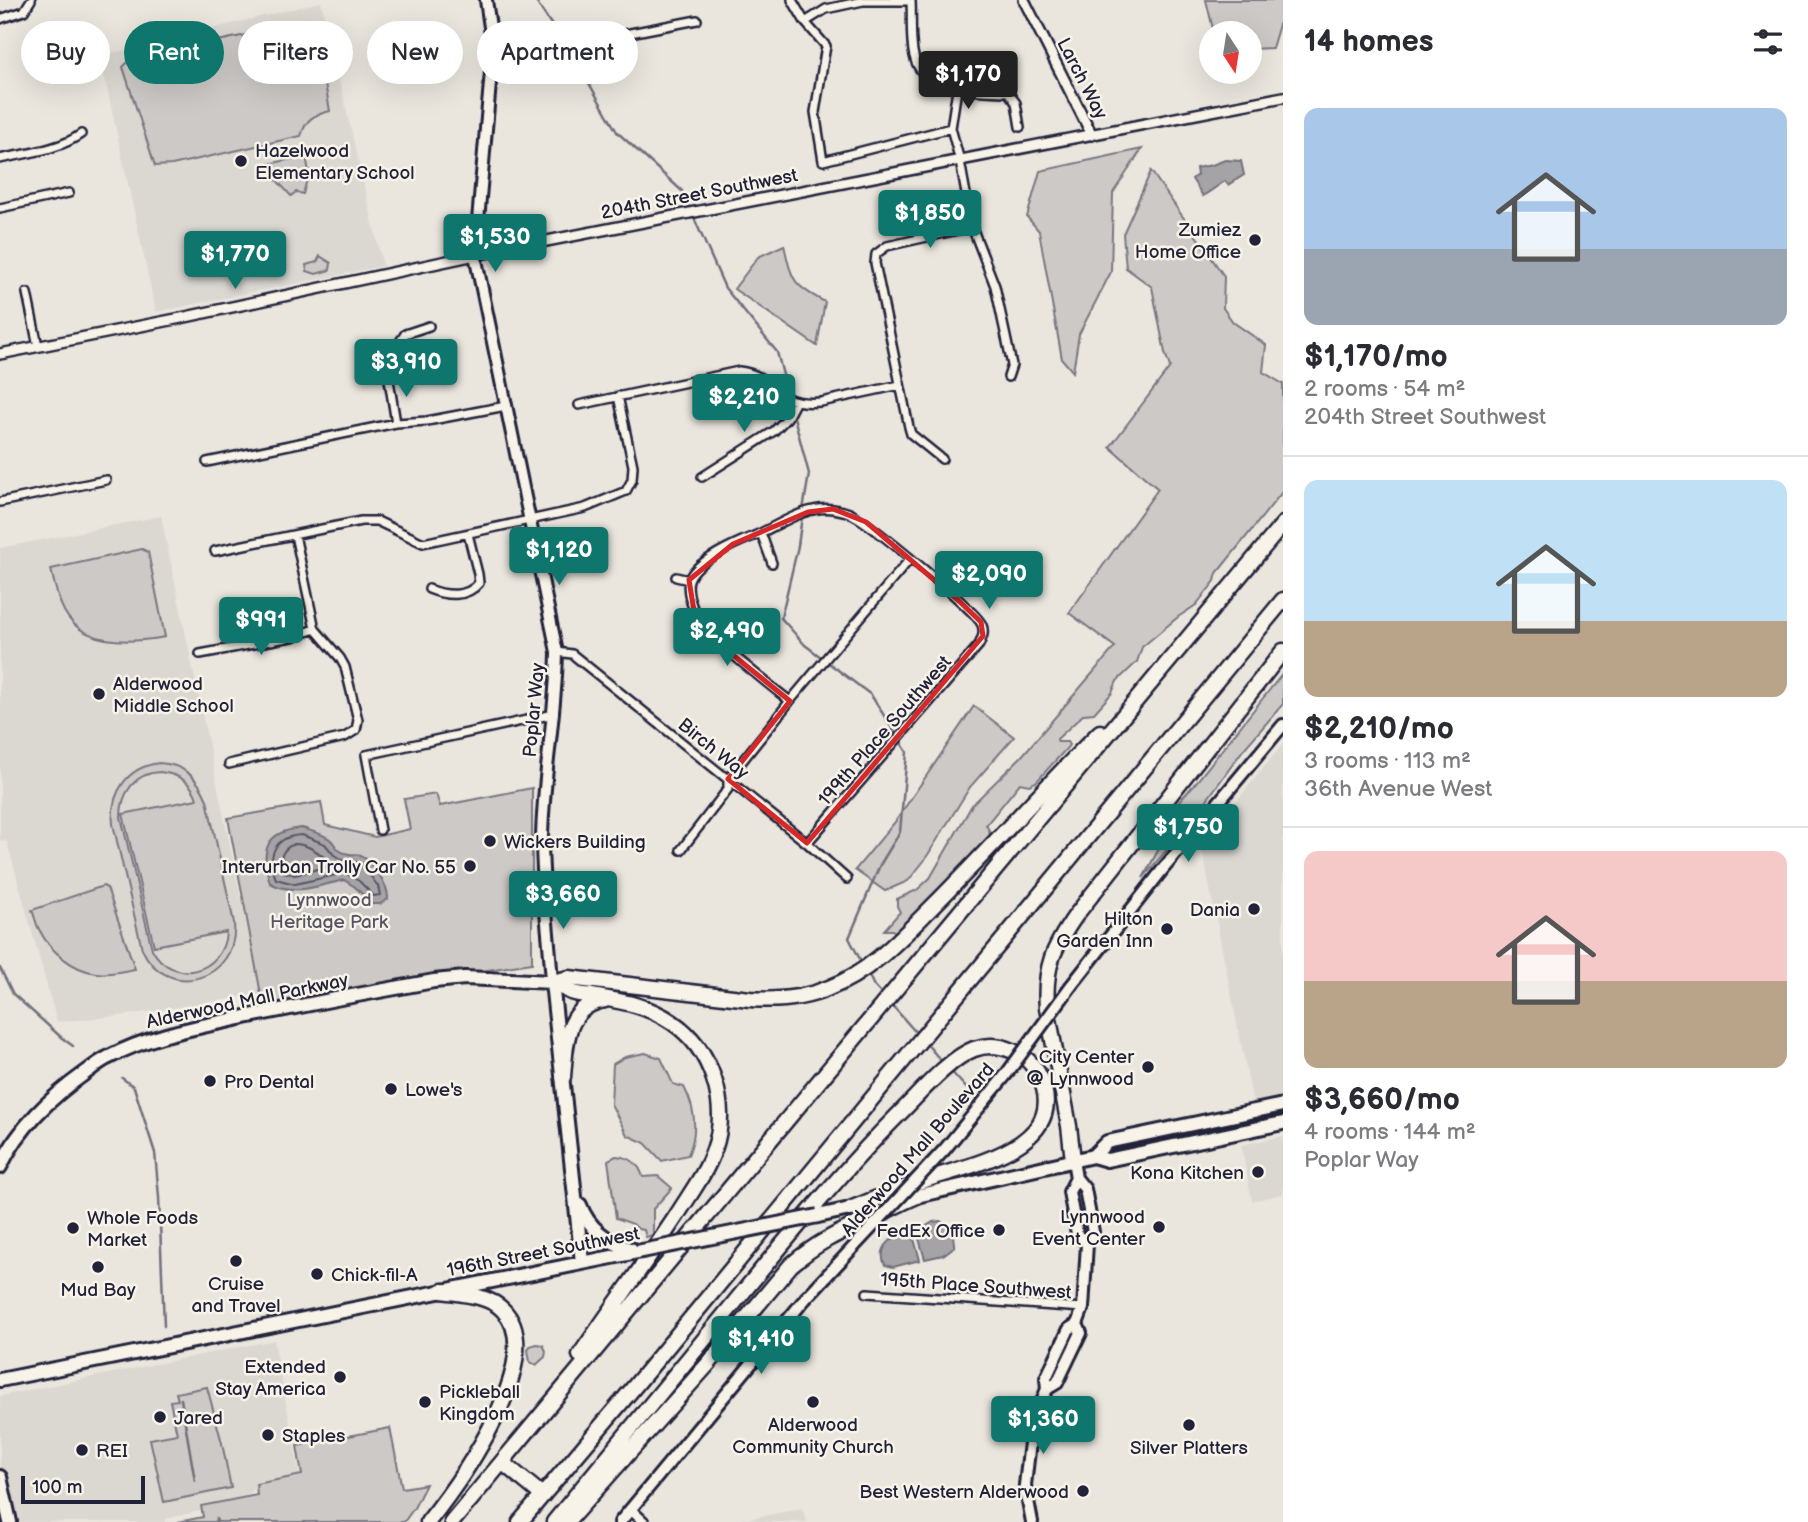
<!DOCTYPE html>
<html lang="en">
<head>
<meta charset="utf-8">
<style>
  :root { --surface:#fff; --page:#f7f7f7; --text:#2b2b33; --muted:#7c7c81; --line:#e1e1e2; --accent:#0f766e }
  body { margin:0; font-family:"Balsamiq Sans",sans-serif; background:var(--page); color:var(--text); height:100vh; display:flex; flex-direction:column; font-size:26px; white-space:nowrap }
  * { box-sizing:border-box; margin:0 }
  p { font-size:23px; color:var(--muted) }
  .icon { flex:none; width:38px; height:38px; fill:none; stroke:currentColor; stroke-width:2; stroke-linecap:round; stroke-linejoin:round }
  .map { position:relative; flex:1; overflow:hidden }
  .details { display:flex; flex-direction:column; background:var(--surface); width:525px }
  .details>* { flex:none }
  .guide { position:absolute; left:21px; top:21px; width:665px; height:63px; display:flex; gap:14px }
  .needle { width:46px; rotate:168deg }
  .fabs { position:absolute; left:1199px; top:21px; display:grid; gap:14px }
  .fabs a { display:grid; place-items:center; width:63px; height:63px; border-radius:50%; background:var(--surface); box-shadow:0 7px 28px #0002; font-size:35px }
  .scale { position:absolute; left:21px; bottom:18px; width:124px; box-sizing:border-box; padding-left:7px; border:4px solid #22223b; border-top:0; font-size:19px; line-height:24px; white-space:nowrap; color:#22223b; -webkit-text-stroke:5px #f7f3e8; paint-order:stroke }
  .price { position:absolute; translate:-50% -60px; padding:0 16px; border-radius:7px; background:var(--accent); color:#fff; font-size:23px; line-height:46px; filter:drop-shadow(0 2px 4px #0008) }
  .price::after { content:''; position:absolute; left:50%; top:42px; width:21px; height:16px; margin-left:-10px; background:inherit; clip-path:polygon(0 0,100% 0,50% 100%) }
  .price.on { background:#222; color:#fff }
  ul { padding:0; list-style:none }
  li { display:grid; align-content:center; gap:14px; height:371px; padding:0 21px }
  li+li { border-top:2px solid var(--line) }
  li span { display:grid; place-items:center; height:217px; border-radius:14px; color:#555 }
  li>.icon { margin-inline-start:auto }
  span .icon { width:126px; height:126px; fill:#fffc; stroke-width:1 }
  li b { font-size:30px }
  h2 { display:flex; justify-content:space-between; align-items:center; height:84px; padding:0 21px; font-size:30px }
  .pill { padding:0 24px; border-radius:32px; background:var(--surface); box-shadow:0 7px 28px #0002; font-size:24px; line-height:63px }
  .pill.on { background:var(--accent); color:#fff }
  main { display:flex; flex:1; min-height:0 }
  .map>svg:first-child { display:block }
  .built { fill:#dbd8d2 }
  .green { fill:#cdc9c6; stroke:#787680; stroke-width:2; fill-rule:evenodd }
  .water { fill:#a6a3a6; stroke:#716f7b; stroke-width:2 }
  .lines { fill:none; stroke-linecap:round; stroke-linejoin:round }
  .shore { stroke:#575666; stroke-width:2 }
  .stream { stroke:#716f7b; stroke-width:2.5 }
  .minor-casing { stroke:#22223b; stroke-width:12 }
  .tertiary-casing { stroke:#22223b; stroke-width:14 }
  .secondary-casing { stroke:#22223b; stroke-width:16 }
  .primary-casing { stroke:#22223b; stroke-width:18 }
  .motorway-casing { stroke:#22223b; stroke-width:19 }
  .minor { stroke:#f7f3e8; stroke-width:7 }
  .tertiary { stroke:#f7f3e8; stroke-width:9 }
  .secondary { stroke:#f7f3e8; stroke-width:10 }
  .primary { stroke:#f7f3e8; stroke-width:12 }
  .motorway { stroke:#f7f3e8; stroke-width:14 }
  .secondary-bridge-casing { stroke:#22223b; stroke-width:16; stroke-linecap:butt }
  .primary-bridge-casing { stroke:#22223b; stroke-width:18; stroke-linecap:butt }
  .secondary-bridge { stroke:#f7f3e8; stroke-width:10 }
  .primary-bridge { stroke:#f7f3e8; stroke-width:12 }
  .marked { fill:none; stroke:#d62828; stroke-width:5; stroke-linejoin:round }
  .poi-dot { fill:#22223b; stroke:#f7f3e8; stroke-width:2.5 }
  .labels { text-anchor:middle; stroke-width:5; stroke-linejoin:round; paint-order:stroke }
  .street-label { font-size:19px; fill:#22223b; stroke:#f7f3e8 }
  .poi-label { font-size:19px; fill:#22223b; stroke:#f7f3e8; text-anchor:start }
  .park-label { font-size:19px; fill:#555465; stroke:#f7f3e8 }
</style>
</head>
<body>
<main>
<div class="map">
<svg width="1283" height="1522" viewBox="0 0 1283 1522">
  <rect width="100%" height="100%" fill="#eae6de"/>
  <filter id="ink" filterUnits="userSpaceOnUse"><feTurbulence type="fractalNoise" baseFrequency=".0143" numOctaves="2"/><feDisplacementMap in="SourceGraphic" scale="14" xChannelSelector="R" yChannelSelector="G"/><feConvolveMatrix kernelMatrix="1 2 1 2 8 2 1 2 1" color-interpolation-filters="sRGB"/></filter>
  <g filter="url(#ink)">
    <path class="built" d="M321 2 383 266 156 312 100 56Z
      M161 516 261 994 128 1015 57 1022 7 842 0 840V548Z
      M1283 744V1097L1253 1103 1201 844Z
      M1283 1136V1194L1252 1201 1241 1145Z
      M274 1340 300 1476 257 1486 243 1501 165 1519V1522H0V1396Z
      M802 1508 807 1522H731L768 1515Z"/>
    <path class="green" d="M1206 0H1283V11L1272 48 1250 49V33H1214Z
      M311 21 317 39 330 111C313 115 306 119 301 136L172 165 155 166 123 67 130 60Z
      M1142 149 1113 193 1111 272 1079 334 1073 372 1062 359 1039 231 1027 217 1040 171Z
      M306 156 309 172 303 194 296 192 291 196 273 176 266 172 264 165Z
      M1151 171 1224 276 1223 308 1233 322 1266 345 1263 372 1283 384V491L1217 573 1215 581 1196 605 1178 617 1142 647 1137 662 1117 681 1112 693 1094 713 1084 714 1057 739 1058 742H1067L1069 745 1066 749 1036 782 1029 785 1020 783 986 825 989 830 990 835 959 871 932 896 916 913 914 919 897 933 892 930H884L900 912 897 906V899L917 890 930 878 972 805 1021 757 1115 647 1069 613 1158 489 1110 447 1170 367 1165 353 1152 287 1126 268 1123 234Z
      M784 245C792 280 792 285 825 302L817 346 734 289 758 257Z
      M320 256 331 263 330 270 316 274 307 271 306 265 317 262Z
      M142 549 148 552 165 637C132 643 83 647 64 611 57 598 54 583 51 569Z
      M1283 673V704L1243 750 1193 819 1143 878 1167 834 1160 824 1197 781Z
      M974 706 1014 737 970 787 924 861 908 881 885 891 855 870 895 822Z
      M159 763C184 764 198 778 207 800L234 923C239 981 166 1002 142 949L113 824C110 793 127 767 159 763ZM160 772C177 774 192 782 197 799L123 814 154 946 226 932C224 973 172 987 152 949L121 817C121 793 135 773 160 772Z
      M532 788V963L263 1005 228 818 321 802 325 825 375 837 410 829 404 799 436 794 440 806Z
      M103 886 107 888 135 969C123 971 109 975 96 973 73 970 50 951 40 931 36 925 35 917 32 910Z
      M645 1053 661 1058 673 1084 684 1087C696 1110 698 1132 688 1155L662 1161 645 1143 627 1135 611 1104 613 1064 625 1057Z
      M616 1156C630 1157 639 1163 643 1177L658 1176 672 1188 653 1209V1235L646 1237 644 1230 638 1229 633 1224 616 1218 608 1160Z
      M537 1344 543 1345 546 1351 545 1357 536 1365 530 1362 528 1350 530 1346Z
      M207 1387 222 1443 231 1488 164 1502 150 1439 177 1434 170 1401 178 1400 176 1393Z
      M390 1428 402 1488 426 1484 414 1508 404 1522H178L203 1517 201 1506 257 1495 256 1484 302 1475 297 1446Z"/>
    <path class="water" d="M1225 160 1241 161 1244 175 1228 185 1225 181 1203 196 1192 179 1197 175 1196 168 1212 165Z
      M302 828C310 831 321 833 328 838 333 840 335 847 339 850 347 856 351 853 359 855 372 860 389 886 388 899L380 904H372L355 887 344 880C317 886 295 896 270 883 260 851 265 831 302 828Z
      M940 1221C950 1226 955 1236 954 1247L943 1255 925 1259 917 1232 933 1222Z
      M912 1232 920 1260 893 1267 885 1265C876 1246 895 1234 912 1232Z"/>
    <g class="lines">
      <path class="shore" d="M302 835 325 844 334 855 346 862H356L362 865 378 886 380 895 374 896 359 881 345 873 295 884 276 879C266 855 275 836 302 835Z
        M294 844C309 844 320 853 329 862V866L295 875 284 872C278 860 281 849 294 844Z"/>
      <path class="stream" d="M535 0 582 71 617 132 682 191 725 288 777 352 809 474 803 510
        M802 516 798 546 781 618 805 645 871 695 907 752 900 832 880 865 849 938 863 965
        M0 968 13 994 62 1038 73 1046
        M868 974 874 986 884 997
        M891 1004 919 1036
        M926 1043 942 1062
        M949 1069 968 1090
        M122 1078 134 1087 155 1153 159 1197 164 1326
        M181 1399 195 1481
        M216 1519 217 1522"/>
      <defs>
        <path id="minor" d="M792 0 805 22 826 46 815 112 823 161 951 128 960 161 972 227 995 286 1012 365 1008 377
          M0 19 24 11 31 0
          M805 22 826 9 863 1H911C912 17 910 41 914 56 923 95 977 90 1008 92L1016 103 1020 127
          M492 60 697 20
          M951 128 957 89
          M0 159C27 153 59 150 81 134
          M0 208 69 193
          M27 293 38 346
          M579 405 739 371C767 375 766 386 787 398 798 403 809 403 821 402L900 385
          M396 423 389 380 397 346 405 334 429 326
          M942 459 911 434 909 427 875 263 876 254 887 246 972 227
          M207 462 396 423 427 421 506 406
          M702 477 774 431 787 418 796 401
          M0 502 106 480
          M761 533 772 563
          M215 551 361 521H377L423 543 585 508 626 491 632 480 633 466 618 396
          M676 577 689 580
          M429 589C446 596 467 598 479 583L478 574 468 534
          M557 652 572 654 807 843 847 879
          M200 654 292 637 315 629
          M790 701C770 686 751 670 732 654 724 648 714 642 707 634 698 623 685 595 689 580 695 561 736 543 754 536 778 526 805 505 833 509 840 510 848 512 853 515 871 524 976 610 982 625 985 633 982 638 979 645L807 843
          M229 764 345 737 356 730 358 720 345 667 340 658 315 629 295 535
          M380 830 366 755 554 714
          M681 850 728 789V779L790 701 910 559
          M867 1293 1083 1308"/>
        <path id="tertiary" d="M1024 0 1092 135
          M479 223C485 238 488 243 504 248
          M0 354 181 318 475 255 1283 97
          M630 1509 644 1522"/>
        <path id="secondary" d="M486 0 491 34 492 60 475 255 557 652C556 715 543 776 542 838 542 887 549 934 552 982
          M1071 986 1163 869 1283 725
          M945 1149 1005 1076
          M1076 1178 1069 1192 1077 1234 1087 1244
          M1047 1389 1057 1383 1081 1333 1077 1324
          M620 1522 805 1299
          M1032 1522 1025 1485 1031 1434 1037 1413 1047 1389 1046 1378 1069 1329 1077 1324 1083 1308 1087 1244 1093 1232 1085 1189 1076 1178 1073 1160"/>
        <path id="primary" d="M1093 1156 1107 1142 1283 1105
          M0 1167C19 1127 50 1098 85 1073 92 1068 99 1062 107 1058 150 1035 198 1027 245 1017 308 1004 371 992 434 981L465 978 552 982 582 1262
          M908 1198 1093 1156 1107 1160 1283 1123
          M580 1205C589 1230 609 1243 633 1250
          M818 1216 859 1207
          M0 1380 637 1252
          M0 1477 10 1522"/>
        <path id="motorway" d="M552 982 569 978 750 999C778 1001 804 999 829 988 871 972 902 937 933 906 990 849 1043 789 1100 732
          M552 982C559 985 565 989 571 992 579 995 589 995 597 997 626 1002 648 1006 672 1022 712 1049 730 1105 714 1150 706 1173 690 1194 677 1215 646 1262 612 1308 580 1355
          M563 1077C566 1044 565 1006 605 1000
          M1073 1160 1069 1126 1047 1008C1044 967 1053 948 1076 915L1283 651
          M502 1462 542 1495
          M428 1522C459 1483 550 1357 503 1310 489 1295 461 1294 442 1291
          M452 1522 1283 524
          M520 1522 630 1392 1283 600
          M554 1522C614 1449 675 1375 735 1302 789 1236 842 1171 902 1111 920 1093 950 1058 974 1049 999 1040 1029 1053 1040 1077 1072 1149 963 1166 919 1182 896 1190 873 1200 850 1209
          M567 1522 709 1363 791 1265C818 1242 836 1234 867 1220 884 1212 900 1203 917 1196"/>
      </defs>
      <use href="#minor" class="minor-casing"/>
      <use href="#tertiary" class="tertiary-casing"/>
      <use href="#secondary" class="secondary-casing"/>
      <use href="#primary" class="primary-casing"/>
      <use href="#motorway" class="motorway-casing"/>
      <use href="#minor" class="minor"/>
      <use href="#tertiary" class="tertiary"/>
      <use href="#secondary" class="secondary"/>
      <use href="#primary" class="primary"/>
      <use href="#motorway" class="motorway"/>
      <defs>
        <path id="secondary-bridge" d="M1005 1076 1071 986
          M805 1299 945 1149"/>
        <path id="primary-bridge" d="M637 1252 818 1216"/>
      </defs>
      <use href="#secondary-bridge" class="secondary-bridge-casing"/>
      <use href="#primary-bridge" class="primary-bridge-casing"/>
      <use href="#secondary-bridge" class="secondary-bridge"/>
      <use href="#primary-bridge" class="primary-bridge"/>
    </g>
  </g>
  <path class="marked" d="M833 509 866 522 959 601 981 622 983 636 807 843 728 779 790 701 708 635 694 611 689 580 733 544 808 512Z"/>
  <g class="poi-dot">
    <circle cx="241" cy="161" r="7"/>
    <circle cx="1255" cy="240" r="7"/>
    <circle cx="99" cy="694" r="7"/>
    <circle cx="490" cy="841" r="7"/>
    <circle cx="470" cy="866" r="7"/>
    <circle cx="1254" cy="909" r="7"/>
    <circle cx="1167" cy="929" r="7"/>
    <circle cx="1148" cy="1067" r="7"/>
    <circle cx="210" cy="1081" r="7"/>
    <circle cx="391" cy="1089" r="7"/>
    <circle cx="1258" cy="1172" r="7"/>
    <circle cx="1159" cy="1227" r="7"/>
    <circle cx="73" cy="1228" r="7"/>
    <circle cx="999" cy="1230" r="7"/>
    <circle cx="236" cy="1261" r="7"/>
    <circle cx="98" cy="1267" r="7"/>
    <circle cx="317" cy="1274" r="7"/>
    <circle cx="340" cy="1377" r="7"/>
    <circle cx="425" cy="1402" r="7"/>
    <circle cx="813" cy="1402" r="7"/>
    <circle cx="160" cy="1417" r="7"/>
    <circle cx="1189" cy="1425" r="7"/>
    <circle cx="268" cy="1435" r="7"/>
    <circle cx="82" cy="1450" r="7"/>
    <circle cx="1083" cy="1491" r="7"/>
  </g>
  <g class="labels">
    <g class="street-label">
      <text transform="translate(1083 78) rotate(63)" y="7">Larch Way</text>
      <text transform="translate(699 193) rotate(-11)" y="7">204th Street Southwest</text>
      <text transform="translate(533 710) rotate(-85)" y="7">Poplar Way</text>
      <text transform="translate(884 730) rotate(-49)" y="7">199th Place Southwest</text>
      <text transform="translate(714 748) rotate(39)" y="7">Birch Way</text>
      <text transform="translate(247 1000) rotate(-12)" y="7">Alderwood Mall Parkway</text>
      <text transform="translate(917 1149) rotate(-49)" y="7">Alderwood Mall Boulevard</text>
      <text transform="translate(543 1251) rotate(-11)" y="7">196th Street Southwest</text>
      <text transform="translate(976 1285) rotate(4)" y="7">195th Place Southwest</text>
    </g>
    <g class="poi-label">
      <text x="255" y="157">Hazelwood<tspan x="255" dy="22">Elementary School</tspan></text>
      <text x="1241" y="236" text-anchor="end">Zumiez<tspan x="1241" dy="22">Home Office</tspan></text>
      <text x="113" y="690">Alderwood<tspan x="113" dy="22">Middle School</tspan></text>
      <text x="504" y="848">Wickers Building</text>
      <text x="456" y="873" text-anchor="end">Interurban Trolly Car No. 55</text>
      <text x="1240" y="916" text-anchor="end">Dania</text>
      <text x="1153" y="925" text-anchor="end">Hilton<tspan x="1153" dy="22">Garden Inn</tspan></text>
      <text x="1134" y="1063" text-anchor="end">City Center<tspan x="1134" dy="22">@ Lynnwood</tspan></text>
      <text x="224" y="1088">Pro Dental</text>
      <text x="405" y="1096">Lowe's</text>
      <text x="1244" y="1179" text-anchor="end">Kona Kitchen</text>
      <text x="1145" y="1223" text-anchor="end">Lynnwood<tspan x="1145" dy="22">Event Center</tspan></text>
      <text x="87" y="1224">Whole Foods<tspan x="87" dy="22">Market</tspan></text>
      <text x="985" y="1237" text-anchor="end">FedEx Office</text>
      <text x="331" y="1281">Chick-fil-A</text>
      <text x="236" y="1290" text-anchor="middle">Cruise<tspan x="236" dy="22">and Travel</tspan></text>
      <text x="98" y="1296" text-anchor="middle">Mud Bay</text>
      <text x="326" y="1373" text-anchor="end">Extended<tspan x="326" dy="22">Stay America</tspan></text>
      <text x="439" y="1398">Pickleball<tspan x="439" dy="22">Kingdom</tspan></text>
      <text x="174" y="1424">Jared</text>
      <text x="813" y="1431" text-anchor="middle">Alderwood<tspan x="813" dy="22">Community Church</tspan></text>
      <text x="282" y="1442">Staples</text>
      <text x="1189" y="1454" text-anchor="middle">Silver Platters</text>
      <text x="96" y="1457">REI</text>
      <text x="1069" y="1498" text-anchor="end">Best Western Alderwood</text>
    </g>
    <g class="park-label">
      <text x="329" y="906">Lynnwood<tspan x="329" dy="22">Heritage Park</tspan></text>
    </g>
  </g>
</svg>
<div class="fabs">
<a><svg class="needle" viewBox="-14 -14 28 28"><path d="M0-13l5 13h-10z" fill="#e53935"/><path d="M0 13l5-13h-10z" fill="#7c7c81"/></svg></a>
</div>
<div class="scale">100 m</div>
<b class="price on" style="left:968px;top:111px">$1,170</b>
<b class="price" style="left:930px;top:250px">$1,850</b>
<b class="price" style="left:495px;top:274px">$1,530</b>
<b class="price" style="left:235px;top:291px">$1,770</b>
<b class="price" style="left:406px;top:399px">$3,910</b>
<b class="price" style="left:744px;top:434px">$2,210</b>
<b class="price" style="left:559px;top:587px">$1,120</b>
<b class="price" style="left:989px;top:611px">$2,090</b>
<b class="price" style="left:261px;top:657px">$991</b>
<b class="price" style="left:727px;top:668px">$2,490</b>
<b class="price" style="left:1188px;top:864px">$1,750</b>
<b class="price" style="left:563px;top:931px">$3,660</b>
<b class="price" style="left:761px;top:1376px">$1,410</b>
<b class="price" style="left:1043px;top:1456px">$1,360</b>
<div class="guide">
<a class="pill">Buy</a>
<a class="pill on">Rent</a>
<a class="pill">Filters</a>
<a class="pill">New</a>
<a class="pill">Apartment</a>
</div>
</div>
<section class="details">
<h2>14 homes<svg class="icon" aria-label="filters" viewBox="0 0 24 24"><path d="M4 7h16M4 17h16"/><circle cx="9" cy="7" r="2"/><circle cx="15" cy="17" r="2"/></svg></h2>
<ul>
<li><span style="background:linear-gradient(#a9c7e8 65%,#9aa5b1 0)"><svg class="icon" aria-label="home" viewBox="0 0 24 24"><path d="M3 11l9-7 9 7M6 9v11h12V9"/></svg></span><div><b>$1,170/mo</b><p>2 rooms · 54 m²</p><p>204th Street Southwest</p></div></li>
<li><span style="background:linear-gradient(#bfe0f5 65%,#b9a48a 0)"><svg class="icon" aria-label="home" viewBox="0 0 24 24"><path d="M3 11l9-7 9 7M6 9v11h12V9"/></svg></span><div><b>$2,210/mo</b><p>3 rooms · 113 m²</p><p>36th Avenue West</p></div></li>
<li><span style="background:linear-gradient(#f6c9c9 60%,#b9a48a 0)"><svg class="icon" aria-label="home" viewBox="0 0 24 24"><path d="M3 11l9-7 9 7M6 9v11h12V9"/></svg></span><div><b>$3,660/mo</b><p>4 rooms · 144 m²</p><p>Poplar Way</p></div></li>
</ul>
</section>
</main>
</body>
</html>
